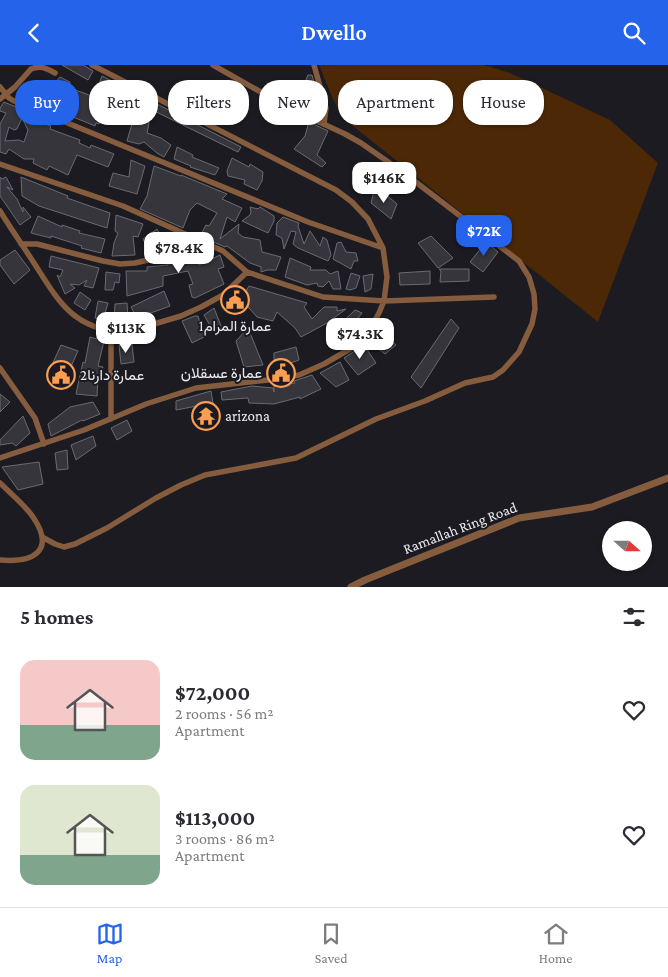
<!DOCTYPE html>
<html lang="en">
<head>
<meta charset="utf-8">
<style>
  :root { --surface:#fff; --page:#f7f7f7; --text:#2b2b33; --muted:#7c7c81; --line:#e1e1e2; --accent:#2563eb }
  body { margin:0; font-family:"Crimson Pro",Vazirmatn,serif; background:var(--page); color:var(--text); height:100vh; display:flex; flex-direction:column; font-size:19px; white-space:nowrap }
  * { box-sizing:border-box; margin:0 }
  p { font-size:16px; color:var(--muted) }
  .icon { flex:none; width:28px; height:28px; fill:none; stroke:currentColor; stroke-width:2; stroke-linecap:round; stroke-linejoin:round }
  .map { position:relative; height:522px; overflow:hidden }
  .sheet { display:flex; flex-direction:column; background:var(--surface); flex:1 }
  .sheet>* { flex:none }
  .hud { position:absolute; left:15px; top:15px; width:639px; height:45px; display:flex; gap:10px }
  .needle { width:32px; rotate:111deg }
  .buttons { position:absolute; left:602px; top:456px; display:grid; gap:10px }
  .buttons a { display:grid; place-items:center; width:50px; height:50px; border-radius:50%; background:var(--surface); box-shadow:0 1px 4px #0004; font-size:25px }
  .price { position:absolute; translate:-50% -42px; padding:0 11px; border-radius:10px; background:#fff; color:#222; font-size:16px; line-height:32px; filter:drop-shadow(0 1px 2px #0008) }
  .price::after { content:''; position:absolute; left:50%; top:30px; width:15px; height:11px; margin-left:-8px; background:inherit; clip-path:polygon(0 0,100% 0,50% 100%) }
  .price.current { background:var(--accent); color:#fff }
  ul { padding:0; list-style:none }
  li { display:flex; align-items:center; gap:15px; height:125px; padding:0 20px }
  li span { display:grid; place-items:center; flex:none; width:140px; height:100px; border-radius:15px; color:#555 }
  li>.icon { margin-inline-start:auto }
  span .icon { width:60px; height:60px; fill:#fffc; stroke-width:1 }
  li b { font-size:21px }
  h2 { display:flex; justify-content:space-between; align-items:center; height:60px; padding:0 20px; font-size:21px }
  .pill { padding:0 18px; border-radius:20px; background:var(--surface); box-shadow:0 1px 4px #0004; font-size:18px; line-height:45px }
  .pill.current { background:var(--accent); color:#fff }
  header { display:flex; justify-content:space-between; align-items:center; height:65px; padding:0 20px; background:var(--accent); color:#fff; font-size:22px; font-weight:600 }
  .dock { display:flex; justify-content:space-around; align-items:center; height:70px; border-top:1px solid var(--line); background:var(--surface); font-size:14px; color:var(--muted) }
  .dock a { display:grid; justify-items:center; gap:2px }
  .dock .current { color:var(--accent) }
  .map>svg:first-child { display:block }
  .green { fill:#4c2806 }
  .building { fill:#35353b; stroke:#6a6b72; fill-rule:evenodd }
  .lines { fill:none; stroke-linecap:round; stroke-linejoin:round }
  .minor { stroke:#855c3d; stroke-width:5.5 }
  .tertiary { stroke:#855c3d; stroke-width:7 }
  .labels { text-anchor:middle; stroke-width:4; stroke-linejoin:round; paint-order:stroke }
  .poi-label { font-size:15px; fill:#ececf1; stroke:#1b1b21; text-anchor:start }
  .street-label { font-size:15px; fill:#ececf1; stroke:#1b1b21 }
</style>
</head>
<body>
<header><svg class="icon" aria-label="back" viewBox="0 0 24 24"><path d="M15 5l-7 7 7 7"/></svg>Dwello<svg class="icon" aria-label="search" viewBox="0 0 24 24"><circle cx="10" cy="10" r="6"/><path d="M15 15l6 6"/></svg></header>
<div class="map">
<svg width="668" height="522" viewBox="0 0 668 522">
  <rect width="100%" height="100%" fill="#1b1b21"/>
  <path class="green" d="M319 0H484L510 8 610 55 658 98 598 257 343 53 332 32Z"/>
  <path class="building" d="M62 0H83L93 6 88 15Z
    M308 10H312L319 36H308L298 23 303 22Z
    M102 11 241 82 238 87 99 19Z
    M60 12 70 17 67 22 92 31 93 29 99 32V34L107 37 99 59 96 58 95 61 83 56 65 49 66 47 39 36Z
    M4 37 21 44 25 49V52L51 61 50 64 80 75 79 78 90 83 91 80 114 89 108 102 77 90 68 110 49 101 47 105 33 98 34 94H24L9 84 6 89 0 87V59L6 48 0 46V43ZM22 53 28 65 24 77 19 75 5 76 9 62 14 65 17 64Z
    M134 52 149 58 147 68 161 73 171 80 164 92 157 88 144 77 139 79 127 76Z
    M309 57 328 66 317 90 326 98 322 102 294 84 305 71Z
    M177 82 193 90 192 92 219 103 215 110 190 102 191 101 174 94Z
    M232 93 249 102 250 99 263 107 262 116 257 125 244 119 245 115 228 111 227 106Z
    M131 95 145 101 137 129 109 121 113 108 129 112Z
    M154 101 181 111V110L227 129 222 134 242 143 235 157 227 152 220 174 239 159 238 168 243 172 260 175 262 187 281 192 276 205H267L261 207V202L250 198 227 181 225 182 200 171 206 160 209 161 217 148 197 138 190 145 183 163 140 144 147 131Z
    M0 112 2 114 6 112 13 125 7 122 17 134 23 147V142L31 152 20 160 0 131Z
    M21 112 68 131 67 133 110 148 107 163 39 141 22 131Z
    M374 126 384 128 397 139 391 154 371 138Z
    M250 142 258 144 260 142 274 151V156L268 168 242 156 250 150 251 147Z
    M116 150 143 159 138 172 133 171 135 190 112 191 114 178 118 168 115 166Z
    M38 151 62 162V160L80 166 79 168 105 174 101 188 81 183 82 181 51 171V173L31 168Z
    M283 152 299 158 298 161 304 179 310 166 320 181 323 172 327 175 331 190 328 196 298 183 293 179 296 167 291 166 284 184 282 173 276 170 277 158Z
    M157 164 164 175 149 188 143 174Z
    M431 171 453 193 438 203 418 178Z
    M341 177 346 187 356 188 358 196H354L351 204 333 194 337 178Z
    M486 177 498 187 483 207 470 197Z
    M188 180 201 186 196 191 199 200 220 190 224 202 218 204 224 219 195 233 192 232 189 220 193 219 188 206 163 211V221L127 231 126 206H147V202L168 200V198L182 192Z
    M15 185 30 205 14 219 0 200V195Z
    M51 191 99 203 93 223 84 221 87 215 79 220 70 219 75 223 65 229 57 210 60 212 63 205 49 202Z
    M290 193 311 202 310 205H326L330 209 338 206 341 224H333L329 216 323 222 318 221 317 218 307 220 285 212Z
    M439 204H469V216L440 217 441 206Z
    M430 206V219L400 220 399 208Z
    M106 207 120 209 119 218 115 217 113 225H105Z
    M351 208 360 211 356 223 350 225 346 224Z
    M373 209 371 224 365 227 363 211Z
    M249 221 307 238 304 242 312 254 324 242H337V246L346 244 327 258 301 272 295 263 277 247 273 256 257 252 241 234Z
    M164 226 170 241 137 253 131 242Z
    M80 227 91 235 85 245 74 238Z
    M98 236 108 238 103 255 95 253Z
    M127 238 128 254 114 256 115 239Z
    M214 243 223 266 215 269 204 250Z
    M355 245 362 248 346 268 334 276 329 270Z
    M195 251H198L204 272 192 278 182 256Z
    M451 254 459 263 421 323 411 312Z
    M377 262 396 280 385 289 367 275Z
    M248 263 263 300 244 302 236 276Z
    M90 272 104 276 98 301 103 302 101 313 98 312 97 331 76 329 83 297 85 298Z
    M132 279 134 297 121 299 119 280Z
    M61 280 78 286 69 306 51 302Z
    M364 280 376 298 358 310 344 293Z
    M296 282 299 295 274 304V288Z
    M340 297 349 315 336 322 320 308Z
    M312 310 321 324 300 334V332L274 339 249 338 248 333 222 335 221 327 252 321 273 323 274 327V319L295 318 294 316Z
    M211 326 213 338 176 345V336Z
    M0 329 10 337 0 347Z
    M93 337 100 349 83 356 82 355 51 371 48 359 70 342Z
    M23 351 30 368 16 381 12 378 0 380V375Z
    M127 355 132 366 117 375 111 363Z
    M93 371 96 381 76 395 71 380Z
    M67 385 68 404 57 405 55 388Z
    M39 397 43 419 18 425 2 402Z"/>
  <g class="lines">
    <path class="minor" d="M92 0 336 125 352 137 368 154 383 183
      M314 0 326 43 324 59
      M0 22 9 33 14 36 308 157 383 183 387 212 384 236 379 248 369 266 355 281 324 299 299 310 268 315 196 323 146 339 84 365 0 393
      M0 34 15 22 31 4C40 0 46 3 55 8
      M0 99 123 141 223 186 247 207 323 232 384 236 494 232
      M0 146C11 164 23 181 34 198 59 237 72 263 124 268L181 251 201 242 223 230 247 207
      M21 179H37L103 196 120 199 135 198 161 192 167 188 181 167
      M0 303 35 353 44 379
      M111 354V266
      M0 418C11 429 24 439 33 452 56 486 33 498 0 495
      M42 472 55 479 64 482 75 479 107 463 156 433 181 420 205 410 296 393 376 354 425 336 465 318 493 312 503 305 519 287 532 259 535 244 534 229 529 212 519 196 404 108 361 78 345 69 289 43 213 0"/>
    <path class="tertiary" d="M351 522 365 515 519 453 592 442 668 413"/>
  </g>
  <defs>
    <symbol id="civic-ring" viewBox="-11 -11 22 22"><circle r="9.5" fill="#1b1b21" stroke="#fb9e51" stroke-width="1.5"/><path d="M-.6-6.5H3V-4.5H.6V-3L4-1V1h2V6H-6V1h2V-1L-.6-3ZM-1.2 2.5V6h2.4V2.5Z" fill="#fb9e51"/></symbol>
    <symbol id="temple-ring" viewBox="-11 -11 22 22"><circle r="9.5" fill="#1b1b21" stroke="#fb9e51" stroke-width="1.5"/><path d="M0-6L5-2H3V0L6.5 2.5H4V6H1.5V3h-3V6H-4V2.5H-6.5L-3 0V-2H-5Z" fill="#fb9e51"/></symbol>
  </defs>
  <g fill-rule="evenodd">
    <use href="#civic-ring" x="219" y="219" width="32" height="32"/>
    <use href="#civic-ring" x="265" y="292" width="32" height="32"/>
    <use href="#civic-ring" x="45" y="294" width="32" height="32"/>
    <use href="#temple-ring" x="190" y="335" width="32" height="32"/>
  </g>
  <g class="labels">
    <g class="poi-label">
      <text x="235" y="266" text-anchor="middle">عمارة المرام1</text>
      <text x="262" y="313" text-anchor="end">عمارة عسقلان</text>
      <text x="80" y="315">عمارة دارنا2</text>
      <text x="225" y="356">arizona</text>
    </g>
    <g class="street-label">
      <text transform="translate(460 463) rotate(-21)" y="5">Ramallah Ring Road</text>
    </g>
  </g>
</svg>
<div class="buttons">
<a><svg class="needle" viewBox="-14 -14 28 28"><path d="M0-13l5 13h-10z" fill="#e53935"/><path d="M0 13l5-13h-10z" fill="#7c7c81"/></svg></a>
</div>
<b class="price" style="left:384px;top:139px">$146K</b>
<b class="price current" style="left:484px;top:192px">$72K</b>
<b class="price" style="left:179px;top:209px">$78.4K</b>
<b class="price" style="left:126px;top:289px">$113K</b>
<b class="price" style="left:360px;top:295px">$74.3K</b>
<div class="hud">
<a class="pill current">Buy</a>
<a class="pill">Rent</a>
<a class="pill">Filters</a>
<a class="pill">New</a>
<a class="pill">Apartment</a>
<a class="pill">House</a>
</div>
</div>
<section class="sheet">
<h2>5 homes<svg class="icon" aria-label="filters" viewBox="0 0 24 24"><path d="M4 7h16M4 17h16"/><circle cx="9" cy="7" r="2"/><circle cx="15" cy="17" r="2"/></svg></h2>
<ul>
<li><span style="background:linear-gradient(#f6c9c9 65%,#7fa58c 0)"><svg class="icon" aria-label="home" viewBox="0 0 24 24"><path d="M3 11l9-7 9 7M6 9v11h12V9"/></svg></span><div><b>$72,000</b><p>2 rooms · 56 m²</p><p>Apartment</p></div><svg class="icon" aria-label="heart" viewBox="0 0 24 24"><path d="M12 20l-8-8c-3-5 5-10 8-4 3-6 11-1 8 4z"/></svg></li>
<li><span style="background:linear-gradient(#dfe7d0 70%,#7fa58c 0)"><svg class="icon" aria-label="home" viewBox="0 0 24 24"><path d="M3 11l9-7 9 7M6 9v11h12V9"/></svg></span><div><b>$113,000</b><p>3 rooms · 86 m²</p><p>Apartment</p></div><svg class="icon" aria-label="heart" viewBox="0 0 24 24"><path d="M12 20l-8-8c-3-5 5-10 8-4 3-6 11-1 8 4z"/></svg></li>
</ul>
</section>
<nav class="dock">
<a class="current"><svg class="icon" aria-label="map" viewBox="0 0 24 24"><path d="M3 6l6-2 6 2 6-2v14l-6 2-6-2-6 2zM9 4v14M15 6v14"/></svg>Map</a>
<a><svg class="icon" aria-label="saved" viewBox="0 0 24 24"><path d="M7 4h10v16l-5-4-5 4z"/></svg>Saved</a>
<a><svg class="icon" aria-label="home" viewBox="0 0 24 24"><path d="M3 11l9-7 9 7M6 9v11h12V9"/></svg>Home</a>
</nav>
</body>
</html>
